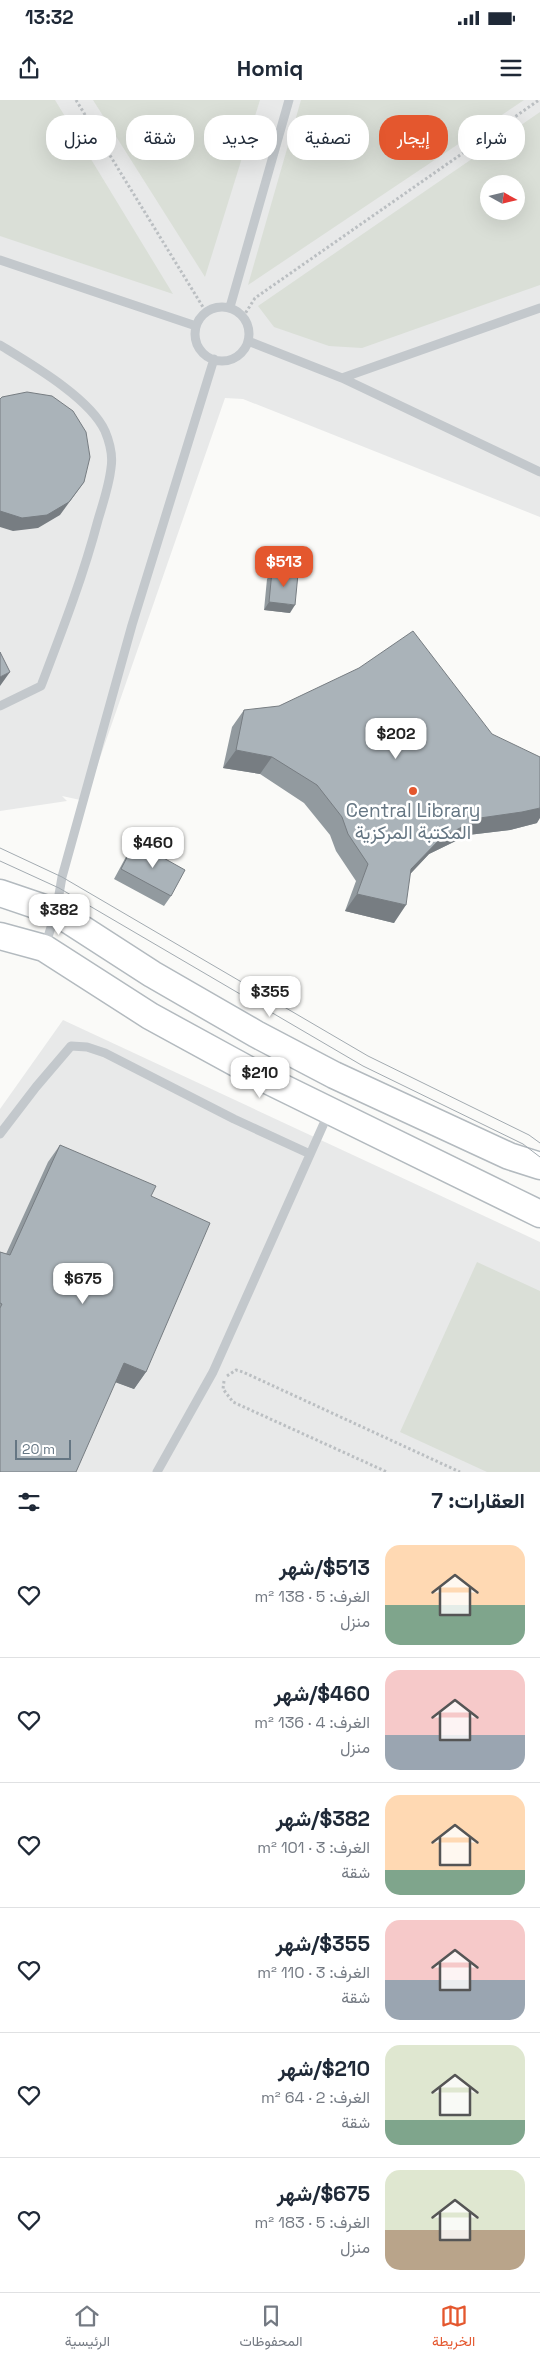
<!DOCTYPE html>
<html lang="ar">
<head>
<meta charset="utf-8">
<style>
  :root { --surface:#fff; --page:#f2f2f3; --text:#1f2937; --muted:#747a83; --line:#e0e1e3; --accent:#e4572e }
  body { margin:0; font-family:"Space Grotesk",Vazirmatn,sans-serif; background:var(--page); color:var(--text); direction:rtl; height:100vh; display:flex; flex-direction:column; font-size:19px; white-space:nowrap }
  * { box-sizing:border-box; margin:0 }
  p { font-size:16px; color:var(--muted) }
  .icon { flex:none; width:28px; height:28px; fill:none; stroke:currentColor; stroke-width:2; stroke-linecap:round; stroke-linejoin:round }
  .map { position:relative; height:1372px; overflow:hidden; direction:ltr }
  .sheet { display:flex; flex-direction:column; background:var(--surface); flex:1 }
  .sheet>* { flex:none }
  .banner { position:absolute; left:15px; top:15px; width:510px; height:45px; direction:rtl; display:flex; gap:10px }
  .needle { width:32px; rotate:98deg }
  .controls { position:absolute; left:480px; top:75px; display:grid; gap:10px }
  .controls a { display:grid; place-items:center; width:45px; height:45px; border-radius:50%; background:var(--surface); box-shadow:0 5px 20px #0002; font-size:25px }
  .scale { position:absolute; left:15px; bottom:12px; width:56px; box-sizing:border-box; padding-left:5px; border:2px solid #657683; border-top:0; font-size:14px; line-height:18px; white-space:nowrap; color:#657683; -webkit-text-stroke:4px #fff; paint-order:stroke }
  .price { position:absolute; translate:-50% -42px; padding:0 11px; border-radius:10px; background:#fff; color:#222; font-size:16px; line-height:32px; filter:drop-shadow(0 1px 2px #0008) }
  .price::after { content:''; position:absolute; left:50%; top:30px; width:15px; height:11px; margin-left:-8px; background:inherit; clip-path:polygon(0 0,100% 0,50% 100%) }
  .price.selected { background:var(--accent); color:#fff }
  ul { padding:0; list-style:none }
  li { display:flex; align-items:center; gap:15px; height:125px; padding:0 15px }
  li+li { border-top:1px solid var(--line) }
  li span { display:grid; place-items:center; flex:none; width:140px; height:100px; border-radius:15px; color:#555 }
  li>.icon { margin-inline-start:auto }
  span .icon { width:60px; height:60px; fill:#fffc; stroke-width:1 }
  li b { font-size:21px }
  h2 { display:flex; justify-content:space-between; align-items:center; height:60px; padding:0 15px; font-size:21px }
  .pill { padding:0 18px; border-radius:20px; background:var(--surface); box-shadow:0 5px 20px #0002; font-size:18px; line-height:45px }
  .pill.selected { background:var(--accent); color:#fff }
  .status { display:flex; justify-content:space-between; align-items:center; height:35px; padding:0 25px; background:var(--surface); direction:ltr }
  .status svg { height:14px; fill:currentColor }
  header { display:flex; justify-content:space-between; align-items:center; height:65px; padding:0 15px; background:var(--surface); font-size:22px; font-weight:700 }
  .menu { display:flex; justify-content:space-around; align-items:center; height:70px; border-top:1px solid var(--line); background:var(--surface); font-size:14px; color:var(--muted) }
  .menu a { display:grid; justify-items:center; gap:2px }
  .menu .selected { color:var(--accent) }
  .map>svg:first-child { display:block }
  .built { fill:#e8e9e9; fill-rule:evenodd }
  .green { fill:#dadfd7; fill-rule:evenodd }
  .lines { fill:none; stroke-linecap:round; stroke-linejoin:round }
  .secondary-casing { stroke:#b3babf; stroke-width:29 }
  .path { stroke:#bbbfc2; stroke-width:3; stroke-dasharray:2.5 2.5; stroke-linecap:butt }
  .lane { stroke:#c3c8cc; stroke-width:9 }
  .secondary { stroke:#fff; stroke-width:26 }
  .tram { stroke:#a2aab0; stroke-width:1 }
  .wall { fill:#929a9f }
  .shaded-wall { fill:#777d82 }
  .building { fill:#aab3b9; stroke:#777d82 }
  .poi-dot { fill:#e4572e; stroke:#fff; stroke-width:2 }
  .labels { text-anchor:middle; stroke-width:5; stroke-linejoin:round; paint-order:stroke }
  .poi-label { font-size:19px; fill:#657683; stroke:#fff }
</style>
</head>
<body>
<div class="status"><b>13:32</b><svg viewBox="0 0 49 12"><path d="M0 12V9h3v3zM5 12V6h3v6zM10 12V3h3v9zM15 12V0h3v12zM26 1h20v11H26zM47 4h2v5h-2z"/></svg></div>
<header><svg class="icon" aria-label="menu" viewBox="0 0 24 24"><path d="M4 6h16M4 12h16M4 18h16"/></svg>Homiq<svg class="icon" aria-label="share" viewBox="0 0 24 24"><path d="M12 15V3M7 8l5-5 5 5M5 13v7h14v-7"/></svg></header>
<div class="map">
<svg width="540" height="1372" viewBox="0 0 540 1372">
  <rect width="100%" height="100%" fill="#fafaf8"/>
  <path class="built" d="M0 0H540V417L243 299 225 298 85 701 62 696 67 701 0 711ZM489 84H516V111H489Z
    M63 920 540 1142V1372H0V1009Z"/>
  <path class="green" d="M0 0H55L173 194 0 136Z
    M93 0H260L205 177Z
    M301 0H524L248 185Z
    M540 12V185L362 248 329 246 274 227 258 206ZM489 84H516V111H489Z
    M477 1162 540 1191V1372H487L400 1332Z"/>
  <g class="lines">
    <defs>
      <path id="secondary" d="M0 793 56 812 152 874 256 934 334 975 509 1056 540 1066
        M0 836 44 848 150 916 269 981 540 1114"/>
    </defs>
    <use href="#secondary" class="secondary-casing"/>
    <path class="path" d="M76 0 206 212
      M243 217 255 198 539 0
      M227 1276 236 1270 243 1272 460 1372
      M224 1281 223 1289 233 1302 387 1372"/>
    <path class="lane" d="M0 160 196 226
      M230 207 289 0
      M195 234a27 27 0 1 1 54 0a27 27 0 1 1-54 0Z
      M248 241 342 278 540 372
      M0 245C31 264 90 298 105 331 110 343 113 356 111 368 109 386 103 403 98 420 83 477 62 531 41 586L0 606
      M342 278 540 208
      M45 846 56 812 62 777 132 525 214 259
      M0 1034 36 987 71 946 87 947 105 953 234 1019 310 1054
      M157 1372 213 1272 329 1012"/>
    <use href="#secondary" class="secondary"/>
    <path class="tram" d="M0 748 62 777 368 956 529 1035 540 1043
      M0 761 59 788 363 966 523 1044 540 1057"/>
  </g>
  <path class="wall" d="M272 471 290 513 264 510 267 479Z
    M244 610 537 723 510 730 468 735 429 754 410 774 394 823 345 811 356 781 336 751 330 735 304 703 260 674 223 668 232 627Z
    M135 742 171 796 164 806 114 779 128 753Z
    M60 1045 151 1096 146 1272 134 1289 116 1282 0 1372V1152L6 1154 48 1062Z"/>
  <path class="shaded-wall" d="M84 382 60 415 38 428 13 431 0 427V411Z
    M269 502 295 505 290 513 264 510Z
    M10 572 0 586V577Z
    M236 650 272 657 260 674 223 668Z
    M540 708V718L537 723 510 730 468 735 429 754 399 786 411 769 442 737 480 718Z
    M357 794 406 805 394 823 345 811Z
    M124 1263 146 1272 134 1289 112 1281Z"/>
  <path class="building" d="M27 292 52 296 73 311 86 332 90 357 84 382 69 402 47 415 22 418 0 411V299L2 297Z
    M272 471 298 474 295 505 269 502Z
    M413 531 492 634 540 657V708L522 712 480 718 442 737 411 769 406 805 357 794 368 764 348 734 342 717 317 685 272 657 236 650 244 610 279 606 359 568Z
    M0 552 10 572 0 577Z
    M135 742 185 770 171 796 121 769Z
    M60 1045 156 1086 151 1096 210 1123 146 1272 124 1263 76 1372H0V1208L2 1204 0 1203V1152L10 1155Z"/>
  <circle class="poi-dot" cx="413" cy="691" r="5"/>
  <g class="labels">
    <g class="poi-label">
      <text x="413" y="717">Central Library<tspan x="413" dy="22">المكتبة المركزية</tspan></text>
    </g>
  </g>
</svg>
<div class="controls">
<a><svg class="needle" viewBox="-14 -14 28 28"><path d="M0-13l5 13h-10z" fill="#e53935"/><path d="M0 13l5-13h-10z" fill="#747a83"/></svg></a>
</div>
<div class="scale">20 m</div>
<b class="price selected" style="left:284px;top:488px">$513</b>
<b class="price" style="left:396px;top:660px">$202</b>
<b class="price" style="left:153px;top:769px">$460</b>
<b class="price" style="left:59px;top:836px">$382</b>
<b class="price" style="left:270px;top:918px">$355</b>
<b class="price" style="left:260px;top:999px">$210</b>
<b class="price" style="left:83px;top:1205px">$675</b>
<div class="banner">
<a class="pill">شراء</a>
<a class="pill selected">إيجار</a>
<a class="pill">تصفية</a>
<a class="pill">جديد</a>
<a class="pill">شقة</a>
<a class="pill">منزل</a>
</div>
</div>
<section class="sheet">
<h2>العقارات: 7<svg class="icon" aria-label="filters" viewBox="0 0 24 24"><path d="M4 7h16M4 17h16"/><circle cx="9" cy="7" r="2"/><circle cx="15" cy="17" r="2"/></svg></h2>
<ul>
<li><span style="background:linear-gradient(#ffd9b3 60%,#7fa58c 0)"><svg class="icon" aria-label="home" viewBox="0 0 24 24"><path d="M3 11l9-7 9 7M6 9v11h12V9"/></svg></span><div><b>$513/شهر</b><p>الغرف: 5 · 138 m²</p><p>منزل</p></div><svg class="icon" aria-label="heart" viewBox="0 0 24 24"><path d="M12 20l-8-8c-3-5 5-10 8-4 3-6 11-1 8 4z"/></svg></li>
<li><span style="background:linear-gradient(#f6c9c9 65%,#9aa5b1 0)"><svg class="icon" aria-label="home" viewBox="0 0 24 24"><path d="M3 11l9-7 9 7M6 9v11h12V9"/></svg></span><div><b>$460/شهر</b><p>الغرف: 4 · 136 m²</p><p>منزل</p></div><svg class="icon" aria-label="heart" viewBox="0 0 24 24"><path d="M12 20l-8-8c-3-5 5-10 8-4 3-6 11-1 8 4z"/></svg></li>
<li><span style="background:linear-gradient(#ffd9b3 75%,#7fa58c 0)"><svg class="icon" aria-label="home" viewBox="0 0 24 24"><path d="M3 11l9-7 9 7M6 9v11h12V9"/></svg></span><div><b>$382/شهر</b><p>الغرف: 3 · 101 m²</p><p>شقة</p></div><svg class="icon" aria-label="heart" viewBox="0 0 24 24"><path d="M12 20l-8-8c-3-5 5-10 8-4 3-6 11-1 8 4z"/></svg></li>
<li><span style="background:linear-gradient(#f6c9c9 60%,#9aa5b1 0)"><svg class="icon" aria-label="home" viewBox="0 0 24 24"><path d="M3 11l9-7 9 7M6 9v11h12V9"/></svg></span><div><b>$355/شهر</b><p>الغرف: 3 · 110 m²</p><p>شقة</p></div><svg class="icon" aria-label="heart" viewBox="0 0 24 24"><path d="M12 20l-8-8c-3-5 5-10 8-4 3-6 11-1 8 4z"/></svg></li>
<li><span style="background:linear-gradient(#dfe7d0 75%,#7fa58c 0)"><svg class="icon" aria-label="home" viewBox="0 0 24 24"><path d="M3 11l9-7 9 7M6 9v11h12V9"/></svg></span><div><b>$210/شهر</b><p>الغرف: 2 · 64 m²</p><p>شقة</p></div><svg class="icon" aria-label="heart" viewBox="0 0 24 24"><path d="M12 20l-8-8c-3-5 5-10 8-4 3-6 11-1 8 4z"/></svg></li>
<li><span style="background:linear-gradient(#dfe7d0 60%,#b9a48a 0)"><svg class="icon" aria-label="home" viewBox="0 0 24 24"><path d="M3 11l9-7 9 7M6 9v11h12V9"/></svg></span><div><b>$675/شهر</b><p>الغرف: 5 · 183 m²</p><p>منزل</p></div><svg class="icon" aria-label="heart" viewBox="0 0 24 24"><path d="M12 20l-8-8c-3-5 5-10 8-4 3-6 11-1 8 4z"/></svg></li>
</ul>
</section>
<nav class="menu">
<a class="selected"><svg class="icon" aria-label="map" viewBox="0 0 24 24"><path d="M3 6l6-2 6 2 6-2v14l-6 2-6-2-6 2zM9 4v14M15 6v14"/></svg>الخريطة</a>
<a><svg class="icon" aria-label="saved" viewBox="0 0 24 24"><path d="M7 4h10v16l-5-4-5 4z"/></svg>المحفوظات</a>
<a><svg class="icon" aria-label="home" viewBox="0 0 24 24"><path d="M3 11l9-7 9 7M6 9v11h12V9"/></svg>الرئيسية</a>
</nav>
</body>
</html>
